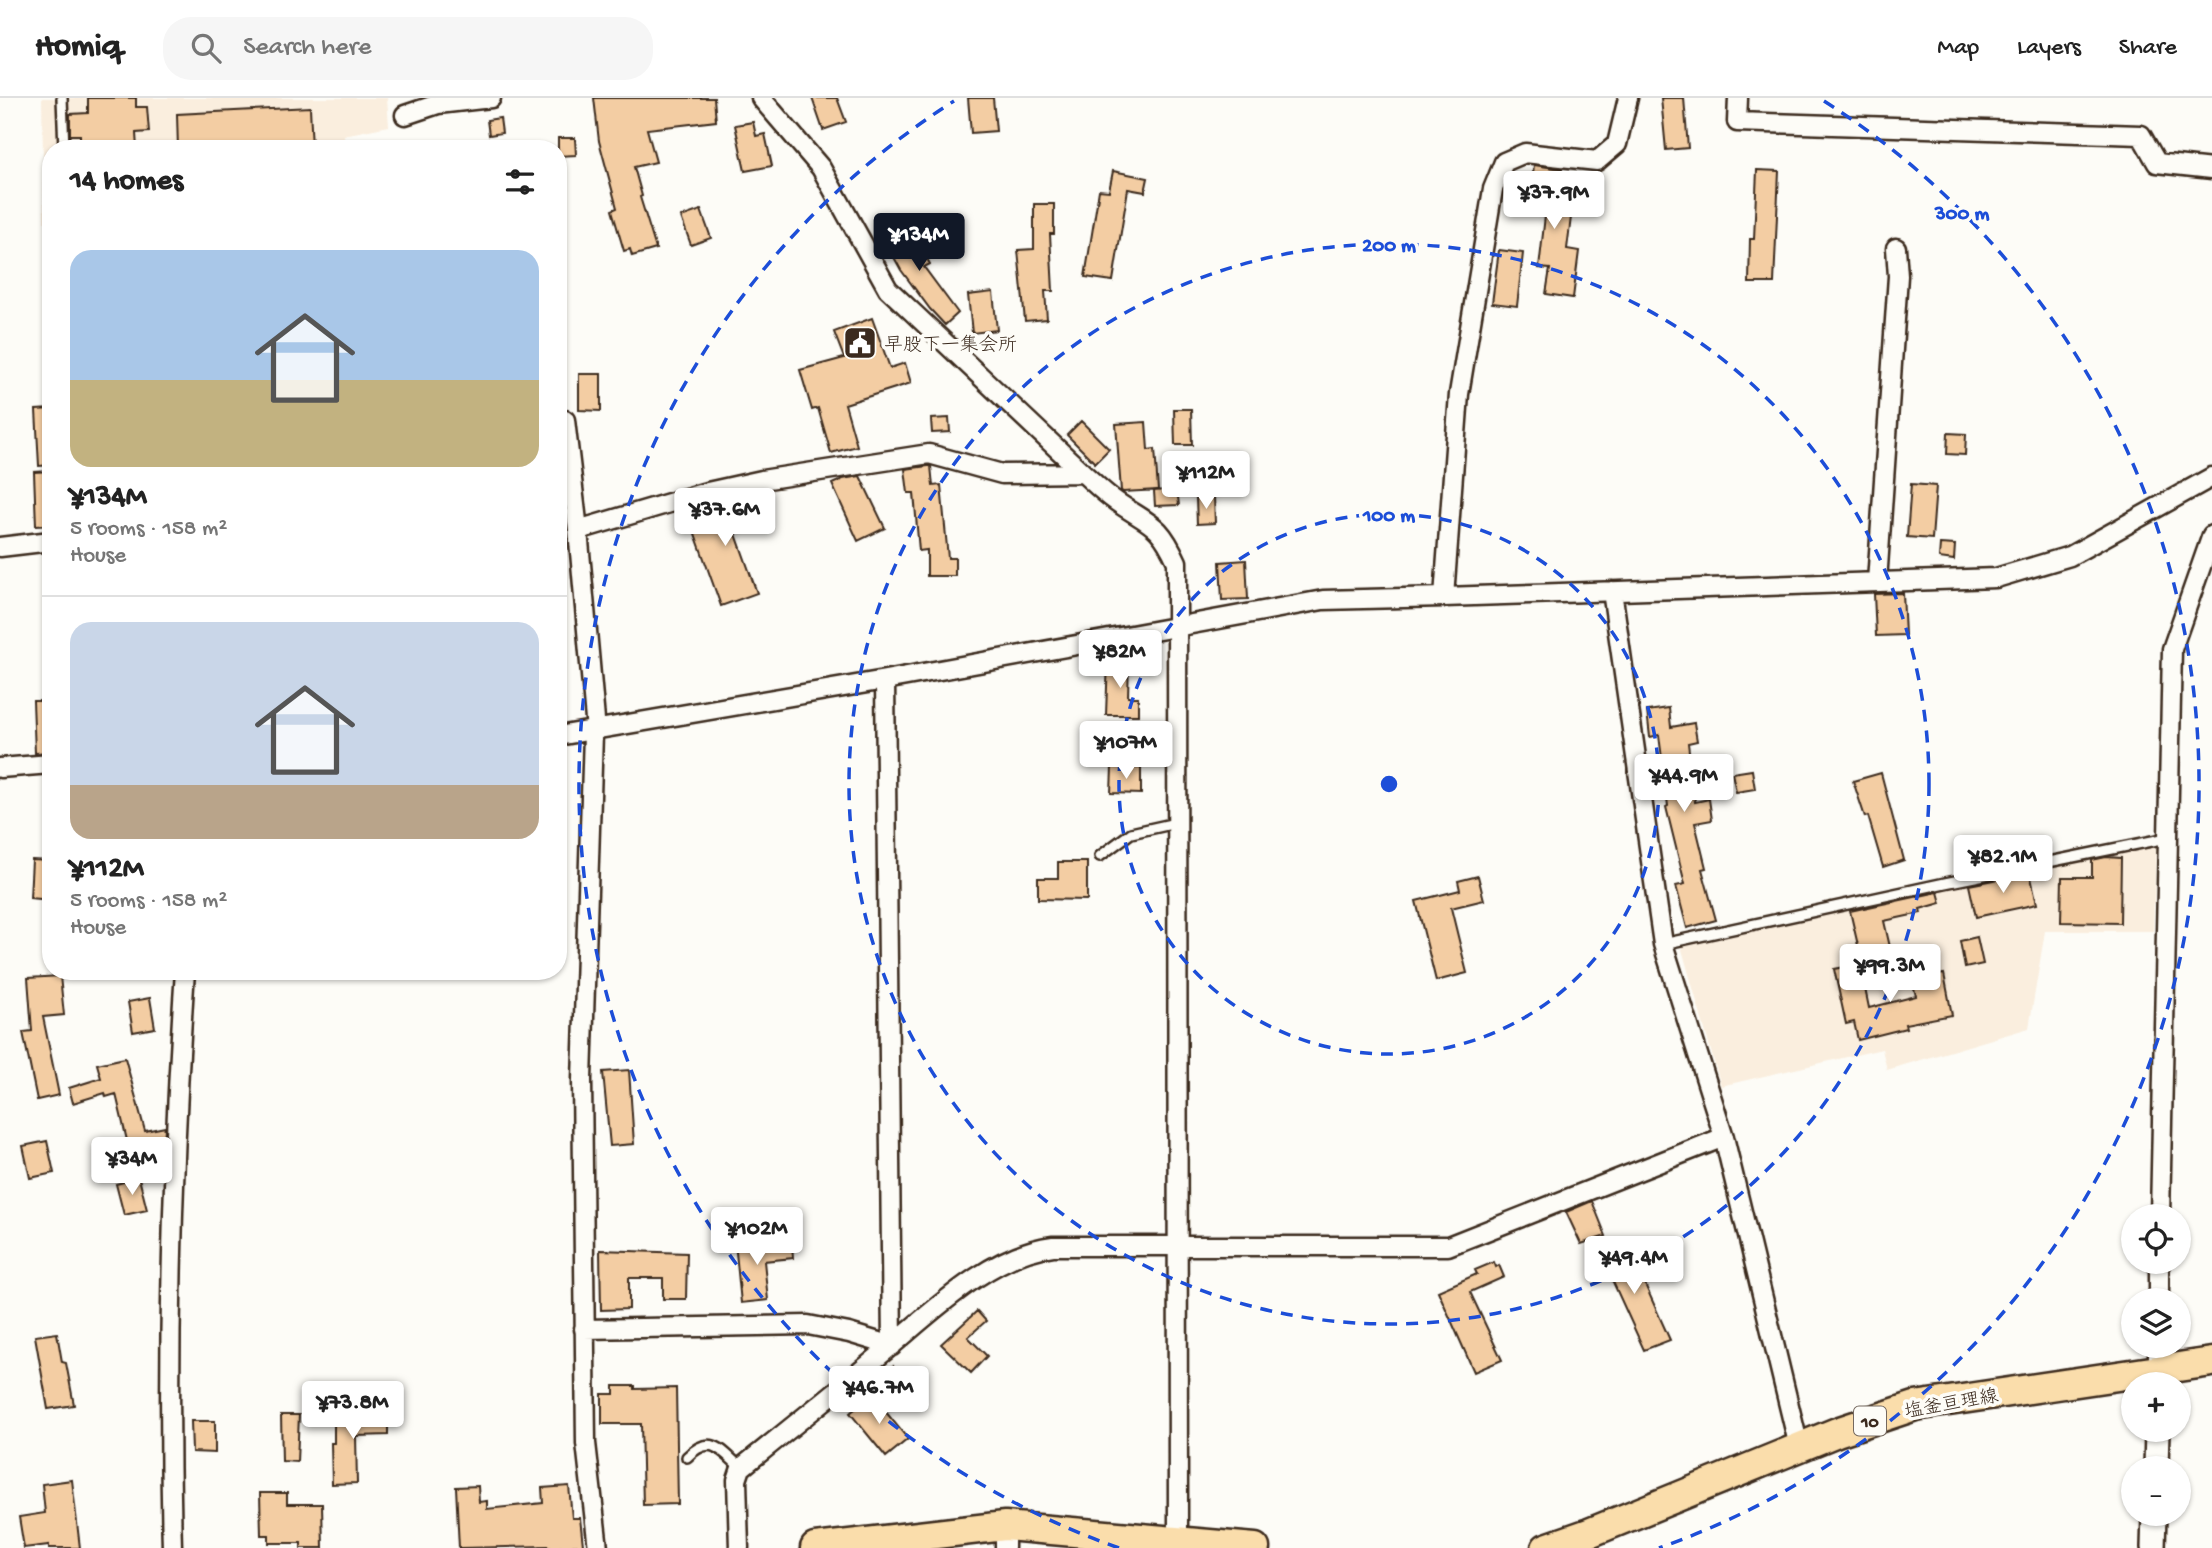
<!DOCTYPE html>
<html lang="en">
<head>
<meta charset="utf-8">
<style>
  :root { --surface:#fff; --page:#f6f6f6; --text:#222; --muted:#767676; --line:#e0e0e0; --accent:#111827 }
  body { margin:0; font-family:"Gochi Hand","Klee One",sans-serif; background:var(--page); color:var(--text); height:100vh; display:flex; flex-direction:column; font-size:26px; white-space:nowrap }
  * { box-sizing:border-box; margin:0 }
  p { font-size:23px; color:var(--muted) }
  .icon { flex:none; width:38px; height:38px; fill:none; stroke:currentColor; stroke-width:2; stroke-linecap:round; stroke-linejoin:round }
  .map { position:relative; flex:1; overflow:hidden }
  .side { position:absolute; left:42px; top:42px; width:525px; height:840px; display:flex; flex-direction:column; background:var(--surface); border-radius:28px; box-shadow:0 2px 5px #0004 }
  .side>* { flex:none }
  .fabs { position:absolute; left:2121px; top:1106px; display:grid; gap:14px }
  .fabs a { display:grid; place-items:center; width:70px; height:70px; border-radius:50%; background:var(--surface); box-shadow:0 2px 5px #0004; font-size:35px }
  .price { position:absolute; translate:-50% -60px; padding:0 16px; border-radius:7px; background:#fff; color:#222; font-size:23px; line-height:46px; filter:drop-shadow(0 2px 4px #0008) }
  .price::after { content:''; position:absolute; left:50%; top:42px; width:21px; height:16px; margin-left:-10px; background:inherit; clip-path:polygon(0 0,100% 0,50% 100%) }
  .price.on { background:var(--accent); color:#fff }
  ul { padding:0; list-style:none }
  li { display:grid; align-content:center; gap:14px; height:371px; padding:0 28px }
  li+li { border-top:2px solid var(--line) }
  li span { display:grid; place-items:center; height:217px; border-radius:21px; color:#555 }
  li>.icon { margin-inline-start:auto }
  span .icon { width:126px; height:126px; fill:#fffc; stroke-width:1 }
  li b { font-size:30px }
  h2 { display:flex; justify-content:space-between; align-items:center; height:84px; padding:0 28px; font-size:30px }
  header { display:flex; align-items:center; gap:42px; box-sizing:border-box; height:98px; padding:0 35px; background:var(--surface); border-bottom:2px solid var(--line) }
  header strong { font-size:33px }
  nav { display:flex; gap:38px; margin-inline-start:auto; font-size:24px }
  .search { width:490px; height:63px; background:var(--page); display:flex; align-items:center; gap:18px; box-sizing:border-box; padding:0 24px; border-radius:28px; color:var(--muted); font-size:26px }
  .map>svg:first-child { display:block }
  .built { fill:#faeede }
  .building { fill:#f3cda3; stroke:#3b2a1e; stroke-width:2 }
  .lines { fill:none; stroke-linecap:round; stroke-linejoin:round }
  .service-casing { stroke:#3b2a1e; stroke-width:14 }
  .minor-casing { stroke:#3b2a1e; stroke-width:23 }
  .tertiary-casing { stroke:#3b2a1e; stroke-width:28 }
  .primary-casing { stroke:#3b2a1e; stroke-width:33 }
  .service { stroke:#fdfcf7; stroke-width:9 }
  .minor { stroke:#fdfcf7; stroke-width:18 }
  .tertiary { stroke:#fdfcf7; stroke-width:23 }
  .primary { stroke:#faddab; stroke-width:28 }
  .ring { fill:none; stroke:#1d4ed8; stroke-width:3.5; stroke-dasharray:12 9 }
  .labels { text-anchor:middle; stroke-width:7; stroke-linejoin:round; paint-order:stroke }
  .shield { fill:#fdfcf7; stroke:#75695f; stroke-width:2 }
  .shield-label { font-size:18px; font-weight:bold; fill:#3b2a1e }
  .poi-label { font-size:19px; fill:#3b2a1e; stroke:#fdfcf7; text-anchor:start }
  .street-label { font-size:19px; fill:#3b2a1e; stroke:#fdfcf7 }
  .centre { fill:#1d4ed8; stroke:#fdfcf7; stroke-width:3.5 }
  .ring-label { font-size:21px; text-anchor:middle; font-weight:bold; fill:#1d4ed8; stroke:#fdfcf7; stroke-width:7; stroke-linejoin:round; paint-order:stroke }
</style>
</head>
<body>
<header>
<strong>Homiq</strong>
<div class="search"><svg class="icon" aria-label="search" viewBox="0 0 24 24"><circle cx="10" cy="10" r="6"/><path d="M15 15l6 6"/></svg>Search here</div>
<nav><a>Map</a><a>Layers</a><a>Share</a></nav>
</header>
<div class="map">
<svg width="2212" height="1450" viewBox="0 0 2212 1450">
  <rect width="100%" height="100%" fill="#fdfcf7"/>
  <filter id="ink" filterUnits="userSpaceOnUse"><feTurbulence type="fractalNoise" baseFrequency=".0143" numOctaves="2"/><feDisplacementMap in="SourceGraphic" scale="14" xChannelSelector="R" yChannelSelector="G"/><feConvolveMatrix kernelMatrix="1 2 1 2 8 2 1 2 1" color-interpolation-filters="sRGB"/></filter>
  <g filter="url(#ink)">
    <path class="built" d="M42 0H387L389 28 344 37 345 51H51V123L44 124Z
      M2156 748 2153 833H2045L2029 930 1887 972 1882 951 1721 988 1681 848 2052 768Z"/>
    <path class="building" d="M88 0H136V9H147L149 34 136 35 137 51H80V37H70V16L88 15Z
      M594 0H714L716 23 647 31 656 64 634 69 642 98 640 99 656 151 632 158 630 151 624 153 612 112 617 110 599 43Z
      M812 0H837L846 24 823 32Z
      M968 0H993L996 33 971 35Z
      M1661 0H1684L1688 50 1666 52Z
      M310 9 312 51H178L177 16Z
      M500 20 502 35 489 37 487 22Z
      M753 24 756 38 765 36 772 68 745 73 735 27Z
      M558 40H575L576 57 558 58Z
      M1534 67 1562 71 1558 101 1573 103 1567 151 1579 153 1573 200 1546 196 1550 171 1539 170 1545 118 1528 116Z
      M1757 72 1779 73 1774 185H1749L1750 141H1754Z
      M1113 73 1148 80 1145 94 1128 91 1113 183 1085 179 1099 92 1109 93Z
      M1034 106H1054V136H1050L1053 193H1045L1047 221 1025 223 1018 152 1034 151Z
      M701 112 711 140 691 147 681 119Z
      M908 127 930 166 924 169 958 215 945 227 930 211 901 172 884 141Z
      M1499 152 1523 155 1517 208 1492 205Z
      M993 194 997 232 972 235 968 197Z
      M872 220 890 270 905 265 911 285 845 306 857 348 831 355 818 310 812 312 800 272 844 260 834 234Z
      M579 276H601V313L579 312Z
      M51 311V367L39 368 36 312Z
      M1174 311H1191L1192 347H1175Z
      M949 320 950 334 932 335 931 321Z
      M1081 323 1109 351 1095 365 1067 337Z
      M1146 324 1148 352 1155 351 1158 392 1123 394 1121 393 1116 326Z
      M1948 335 1966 336 1965 357 1947 356Z
      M928 368H931L933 388 941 387 948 460H955V478H927V452L919 453 914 395H908L905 371Z
      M51 373V427L36 428 34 374Z
      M860 378 885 430 858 443 832 386 843 381Z
      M1911 386 1936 388 1932 441 1907 439Z
      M1177 391 1179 407 1155 408 1154 393Z
      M749 396 756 413 731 422 757 495 721 508 688 416 716 406V404Z
      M1214 399 1215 425 1197 426 1196 400Z
      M1940 446 1955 447 1954 462 1939 460Z
      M1246 462 1248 501 1222 502 1220 464Z
      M1903 495 1905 537 1876 538 1874 496Z
      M1108 561H1129L1128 599H1138V617H1106Z
      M33 603H51V654L35 655Z
      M1669 610 1671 629 1694 625 1697 643 1688 645 1695 704 1709 701 1712 722 1695 725 1706 770 1702 771 1716 822 1687 830 1676 788 1685 786 1666 709 1668 708 1659 637 1650 639 1647 613Z
      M1112 669 1141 670V696L1111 695Z
      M1752 672 1755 691 1736 694 1732 675Z
      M1881 675 1904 762 1883 769 1868 718 1865 719 1853 683Z
      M2106 759 2121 760 2120 825 2061 824 2062 779H2092V762Z
      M32 762 51 763V802L30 800Z
      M1058 764H1087V802L1038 801V780H1058Z
      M2030 775 2037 806 1976 819 1969 787Z
      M1478 778 1484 802 1451 810 1467 875 1436 883 1416 803 1460 792 1458 783Z
      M1938 794 1941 805 1920 811 1921 815 1884 823 1890 849 1860 856 1850 813Z
      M1977 839 1983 866 1965 870 1960 843Z
      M1860 866 1869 910 1916 898 1912 882 1944 876 1952 917 1905 926 1906 930 1858 942 1854 924 1846 926 1834 871Z
      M60 878 64 917 43 919 59 997 37 1002 23 934 32 933 28 880Z
      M150 900 155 930 133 934 128 904Z
      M125 960 145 1033 165 1029 164 1048 155 1050 154 1045 129 1051 116 996 106 999 105 995 73 1005 69 990 101 980 97 966Z
      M629 972 634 1046 610 1048 603 974Z
      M47 1043 54 1075 30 1080 23 1048Z
      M139 1080 147 1112 124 1117 116 1086Z
      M1592 1103 1606 1138 1581 1146 1566 1114Z
      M762 1141 763 1148 792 1145 793 1160 764 1163 768 1202 741 1205 735 1144Z
      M1621 1142 1635 1175 1639 1173 1670 1242 1644 1252 1598 1151Z
      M600 1152 687 1155 686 1201H663V1180H629V1211L601 1212Z
      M1494 1164 1496 1169 1499 1167 1504 1179 1470 1194 1502 1262 1474 1274 1438 1193 1477 1176 1475 1172Z
      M977 1213 986 1223 968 1239 987 1258 971 1275 941 1246Z
      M57 1235 62 1264 66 1265 74 1307 48 1311 35 1238Z
      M893 1268 905 1281 890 1294 878 1281Z
      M614 1288H635V1291L676 1290 678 1406 643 1407 641 1326H602V1296H614Z
      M872 1297 908 1341 886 1359 850 1315Z
      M388 1313V1337L356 1338 357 1385 332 1386 331 1345H334V1314Z
      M281 1317H299L297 1364 282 1363Z
      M191 1323H215V1355L192 1354Z
      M72 1382 80 1450H49V1447L24 1450 19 1419 45 1415 42 1386Z
      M478 1388 479 1404 487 1403V1411L543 1405 542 1390 569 1388 572 1420H580L583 1447 548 1450V1448L459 1450 456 1389Z
      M260 1395H287V1406H322L323 1450H301V1445H269V1437H261Z"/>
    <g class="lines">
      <defs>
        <path id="service" d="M62 0 64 51
          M1100 758 1131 735 1176 725
          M1663 846 1945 785 2167 740
          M687 1359C711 1335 721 1352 741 1370"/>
        <path id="minor" d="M761 0 821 70 888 191 1083 375C1094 385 1105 396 1117 404 1150 427 1159 424 1177 464L1178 1443
          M1738 0 1737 24 2141 37 2157 65 2212 71
          M405 17 438 6 491 0
          M558 324 565 322 578 432 596 633 593 636 582 982 586 1345 598 1450
          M578 432 703 395 762 382 929 356 1002 376 1083 375
          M0 449 51 443
          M1877 484 1898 178 1896 150
          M1612 493 1663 846 1724 1039 1799 1349
          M1444 499 1996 480 2070 458 2212 379
          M558 638 885 582 1323 502 1444 499 1459 296 1493 91 1504 64 1525 55 1597 63 1617 46 1628 0
          M0 670 51 666
          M2160 1118 2172 551 2212 437
          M2159 1202V1164
          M584 1231 808 1227 849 1235 892 1248 885 582
          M2158 1271V1248
          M172 1450C167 1258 172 1065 185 873
          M739 1450 737 1382 741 1370C787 1333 833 1296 879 1258 928 1218 988 1156 1053 1148H1448L1724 1039
          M1005 1450V1428"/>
        <path id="tertiary" d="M2156 1370 2157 1332
          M2153 1450 2154 1416"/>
        <path id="primary" d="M815 1450 1005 1428 1255 1450
          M1546 1450 1589 1435 1837 1334 1915 1308 2212 1264"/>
      </defs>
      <use href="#service" class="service-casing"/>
      <use href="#minor" class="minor-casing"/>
      <use href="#tertiary" class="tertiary-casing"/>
      <use href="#primary" class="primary-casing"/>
      <use href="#service" class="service"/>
      <use href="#minor" class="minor"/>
      <use href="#tertiary" class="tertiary"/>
      <use href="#primary" class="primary"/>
    </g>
  </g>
  <g class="ring">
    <circle cx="1389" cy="686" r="270"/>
    <circle cx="1389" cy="686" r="540"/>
    <path d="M1119 1450A810 810 0 0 1 954 3M1824 3A810 810 0 0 1 1659 1450"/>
  </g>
  <defs>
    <symbol id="civic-square" viewBox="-11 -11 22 22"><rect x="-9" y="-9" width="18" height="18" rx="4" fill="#3b2a1e" stroke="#fdfcf7"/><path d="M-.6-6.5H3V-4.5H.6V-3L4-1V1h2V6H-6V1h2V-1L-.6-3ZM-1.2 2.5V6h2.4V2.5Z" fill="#fff"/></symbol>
  </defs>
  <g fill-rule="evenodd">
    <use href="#civic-square" x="841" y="226" width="38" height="38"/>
  </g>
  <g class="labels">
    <rect class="shield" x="1854" y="1308.5" width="32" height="29" rx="5"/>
    <g class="shield-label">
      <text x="1870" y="1329">10</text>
    </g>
    <g class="poi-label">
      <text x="884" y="252">早股下一集会所</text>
    </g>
    <g class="street-label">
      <text transform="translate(1951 1304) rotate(-10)" y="7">塩釜亘理線</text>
    </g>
  </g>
  <circle cx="1389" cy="686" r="10" class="centre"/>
  <g class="ring-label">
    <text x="1962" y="121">300 m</text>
    <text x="1389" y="153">200 m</text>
    <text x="1389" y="423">100 m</text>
  </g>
</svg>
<div class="fabs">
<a><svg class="icon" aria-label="locate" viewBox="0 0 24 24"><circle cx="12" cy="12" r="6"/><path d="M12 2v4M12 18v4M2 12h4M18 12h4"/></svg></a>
<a><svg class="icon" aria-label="layers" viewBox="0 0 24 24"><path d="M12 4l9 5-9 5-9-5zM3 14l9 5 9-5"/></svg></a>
<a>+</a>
<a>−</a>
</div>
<b class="price" style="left:1554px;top:133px">¥37.9M</b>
<b class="price on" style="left:919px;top:175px">¥134M</b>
<b class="price" style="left:1206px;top:413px">¥112M</b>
<b class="price" style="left:725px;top:450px">¥37.6M</b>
<b class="price" style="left:1120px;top:592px">¥82M</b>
<b class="price" style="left:1126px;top:683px">¥107M</b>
<b class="price" style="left:1684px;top:716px">¥44.9M</b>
<b class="price" style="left:2003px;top:797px">¥82.1M</b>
<b class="price" style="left:1890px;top:906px">¥99.3M</b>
<b class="price" style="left:132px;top:1099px">¥34M</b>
<b class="price" style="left:757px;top:1169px">¥102M</b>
<b class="price" style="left:1634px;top:1198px">¥49.4M</b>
<b class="price" style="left:879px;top:1328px">¥46.7M</b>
<b class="price" style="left:353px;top:1343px">¥73.8M</b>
<section class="side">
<h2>14 homes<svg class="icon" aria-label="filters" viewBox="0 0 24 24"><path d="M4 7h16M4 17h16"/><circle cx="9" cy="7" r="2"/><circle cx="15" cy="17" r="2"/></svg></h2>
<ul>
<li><span style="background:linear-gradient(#a9c7e8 60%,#c2b280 0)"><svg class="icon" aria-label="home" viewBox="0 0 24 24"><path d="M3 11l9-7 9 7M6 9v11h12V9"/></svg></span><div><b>¥134M</b><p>5 rooms · 158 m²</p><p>House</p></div></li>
<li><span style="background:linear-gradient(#c9d6e8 75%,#b9a48a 0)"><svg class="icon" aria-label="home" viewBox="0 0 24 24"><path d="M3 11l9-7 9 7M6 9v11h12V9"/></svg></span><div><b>¥112M</b><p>5 rooms · 158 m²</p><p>House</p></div></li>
</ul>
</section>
</div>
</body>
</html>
